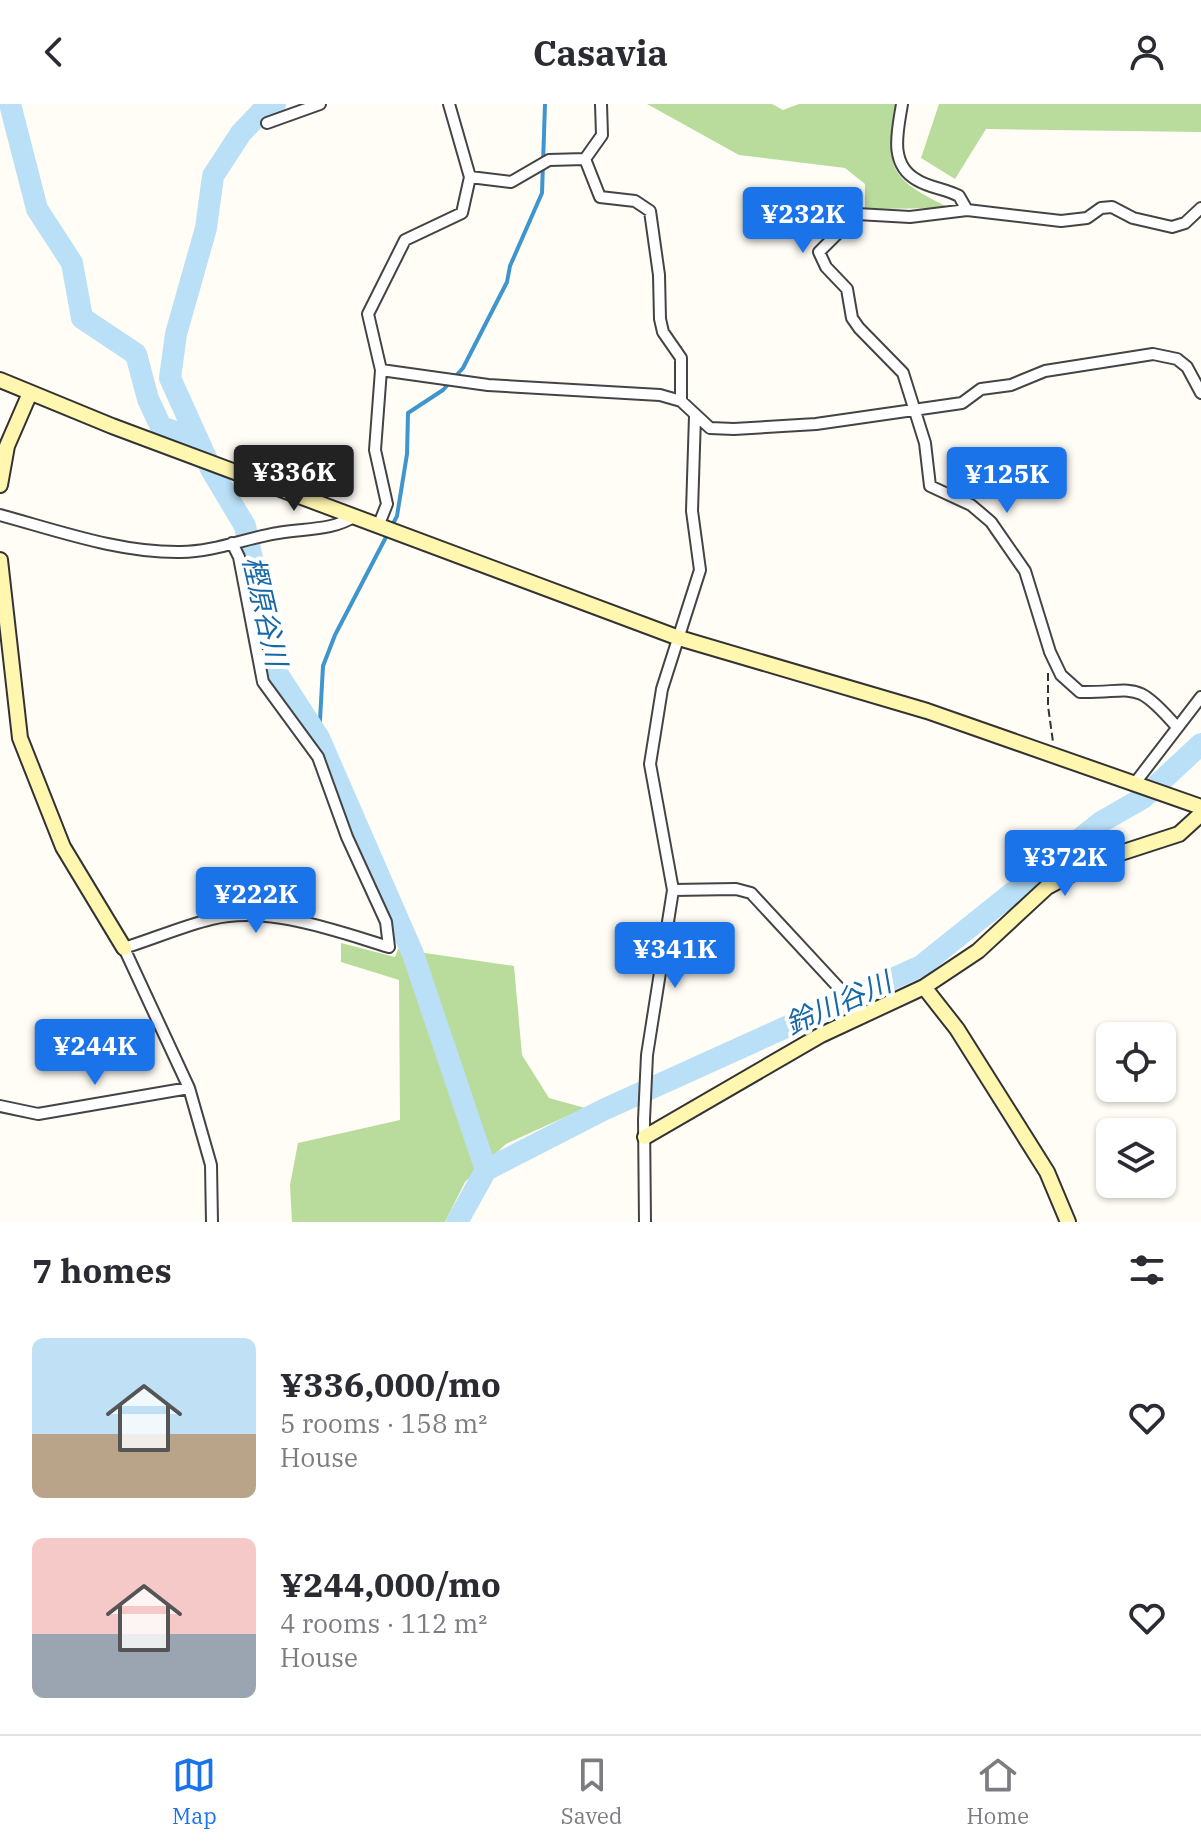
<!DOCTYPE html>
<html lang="en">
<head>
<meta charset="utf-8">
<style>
  :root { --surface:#fff; --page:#f2f2f3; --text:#2b2b33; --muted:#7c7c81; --line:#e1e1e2; --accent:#1a73e8 }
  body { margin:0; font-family:"IBM Plex Serif","Noto Sans JP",serif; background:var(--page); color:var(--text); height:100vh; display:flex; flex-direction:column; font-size:30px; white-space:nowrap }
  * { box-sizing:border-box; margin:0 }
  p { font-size:26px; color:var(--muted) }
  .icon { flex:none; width:44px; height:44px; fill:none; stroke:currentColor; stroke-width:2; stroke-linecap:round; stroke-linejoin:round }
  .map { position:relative; height:1118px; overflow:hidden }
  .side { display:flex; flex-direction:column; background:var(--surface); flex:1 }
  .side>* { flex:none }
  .fabs { position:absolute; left:1096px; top:918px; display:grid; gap:16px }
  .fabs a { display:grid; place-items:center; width:80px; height:80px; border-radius:12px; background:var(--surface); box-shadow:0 2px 6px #0004; font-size:40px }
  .price { position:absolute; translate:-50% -68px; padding:0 18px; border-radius:8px; background:var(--accent); color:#fff; font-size:26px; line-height:52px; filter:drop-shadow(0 2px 4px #0008) }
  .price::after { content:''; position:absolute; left:50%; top:48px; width:24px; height:18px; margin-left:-12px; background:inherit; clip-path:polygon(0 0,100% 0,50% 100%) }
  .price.active { background:#222; color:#fff }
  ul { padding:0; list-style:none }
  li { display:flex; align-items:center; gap:24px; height:200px; padding:0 32px }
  li span { display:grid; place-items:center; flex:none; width:224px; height:160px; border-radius:12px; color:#555 }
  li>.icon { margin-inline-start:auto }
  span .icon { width:96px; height:96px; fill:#fffc; stroke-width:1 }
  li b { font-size:34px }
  h2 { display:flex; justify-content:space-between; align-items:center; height:96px; padding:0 32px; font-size:34px }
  header { display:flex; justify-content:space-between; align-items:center; height:104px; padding:0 32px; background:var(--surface); font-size:36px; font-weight:700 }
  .menu { display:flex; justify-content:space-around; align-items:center; height:112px; border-top:2px solid var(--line); background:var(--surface); font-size:22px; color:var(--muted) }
  .menu a { display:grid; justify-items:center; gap:4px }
  .menu .active { color:var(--accent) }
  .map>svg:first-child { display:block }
  .forest { fill:#b9dc9c }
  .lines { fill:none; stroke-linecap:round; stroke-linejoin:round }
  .stream { stroke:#3f96cf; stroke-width:4 }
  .river { stroke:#b9e0f7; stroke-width:22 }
  .street-casing { stroke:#444; stroke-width:14 }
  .secondary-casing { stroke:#333; stroke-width:18 }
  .path { stroke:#333; stroke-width:2; stroke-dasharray:8 4; stroke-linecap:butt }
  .street { stroke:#fff; stroke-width:10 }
  .secondary { stroke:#fff6b0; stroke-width:14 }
  .labels { text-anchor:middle; stroke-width:8; stroke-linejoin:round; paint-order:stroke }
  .water-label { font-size:28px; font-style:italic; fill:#1768a6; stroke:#fff }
</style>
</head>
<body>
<header><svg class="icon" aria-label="back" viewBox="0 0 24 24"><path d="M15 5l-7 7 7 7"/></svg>Casavia<svg class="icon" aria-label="person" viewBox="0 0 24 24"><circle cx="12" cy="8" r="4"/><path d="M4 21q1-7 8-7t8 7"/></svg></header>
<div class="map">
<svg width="1201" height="1118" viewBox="0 0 1201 1118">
  <rect width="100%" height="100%" fill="#fffdf5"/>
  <path class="forest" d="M647 0H772L783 6 799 0H897C883 67 892 76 950 104L865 105V80L845 64 739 51Z
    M939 0H1201V28L986 25 955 75 921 54Z
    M341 839 395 853 398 845 514 862 522 951 549 994 585 1004 506 1040 465 1078 445 1118H292L290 1081 298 1039 400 1016 399 876 341 858Z"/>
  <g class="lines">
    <path class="stream" d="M319 634 323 562 335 531 397 412 407 350 408 309 443 286 463 264 507 178 510 162 542 89 545 0"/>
    <path class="river" d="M10 0 37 105 72 159 82 214 136 250 148 295 161 323 198 336
      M275 0 265 4 241 29 213 72 206 124 176 230 170 274 211 365 245 422 277 569 319 634 413 850 486 1066
      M457 1118 486 1066 603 1006 921 862 1101 718 1143 694 1201 640"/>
    <defs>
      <path id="street" d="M902 0C898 26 888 60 917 76 930 84 946 85 959 92L967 106
        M267 19 320 0
        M585 55 600 93 635 97 650 107 659 171 660 215 663 228 681 254V297
        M585 55 602 31 601 0
        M470 73 511 78 549 56 585 55
        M381 266 488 281 660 291 681 297 710 324 734 325 816 320 962 299 981 285 1011 281 1045 267 1153 250 1177 255 1187 263 1201 289
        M0 411C59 427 120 449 181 448 214 448 246 434 278 429 305 424 332 427 355 412
        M379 420 387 400 375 346 381 266 368 210 405 136 462 109 470 73 449 0
        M1176 622C1134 574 1136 589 1080 588L1061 571 1050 548 1025 467 991 418 971 401 930 382 925 339 903 269 859 224 852 214 847 185 826 163 819 148 857 110 910 113 967 106 1061 117 1087 114 1101 104 1112 103 1133 114 1172 123 1185 119 1201 104
        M1135 679 1201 593
        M673 786 736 785 751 789 864 911
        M0 1002 38 1010 189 984
        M212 1118 211 1061 189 984 124 844C153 835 183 822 212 815 267 801 336 827 389 843L386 818 347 733 318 653 263 578 239 453 232 439
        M645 1118 644 1016 647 951 673 786 650 660 662 585 700 466 692 407 695 312"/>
      <path id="secondary" d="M0 276 112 322 679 534 927 607 1201 703
        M0 381 7 342 30 289
        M0 456 20 634 63 743 124 844
        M924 883 957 925 1047 1068 1068 1118
        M645 1033 821 931 924 883 978 847 1047 783 1096 757 1179 730 1201 710"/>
    </defs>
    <use href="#street" class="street-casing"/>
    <use href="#secondary" class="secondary-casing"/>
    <path class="path" d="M1048 569V602L1053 638"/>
    <use href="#street" class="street"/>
    <use href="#secondary" class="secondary"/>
  </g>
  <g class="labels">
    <g class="water-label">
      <text transform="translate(265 507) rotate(77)" y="10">樫原谷川</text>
      <text transform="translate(838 899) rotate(-24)" y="10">鈴川谷川</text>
    </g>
  </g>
</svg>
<div class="fabs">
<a><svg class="icon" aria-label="locate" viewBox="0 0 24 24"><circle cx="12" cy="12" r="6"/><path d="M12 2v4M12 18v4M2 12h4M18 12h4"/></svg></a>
<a><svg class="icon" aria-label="layers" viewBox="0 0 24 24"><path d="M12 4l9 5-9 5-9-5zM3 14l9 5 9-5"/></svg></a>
</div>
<b class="price" style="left:803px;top:151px">¥232K</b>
<b class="price active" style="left:294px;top:409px">¥336K</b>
<b class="price" style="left:1007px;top:411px">¥125K</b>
<b class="price" style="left:1065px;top:794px">¥372K</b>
<b class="price" style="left:256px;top:831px">¥222K</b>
<b class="price" style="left:675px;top:886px">¥341K</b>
<b class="price" style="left:95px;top:983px">¥244K</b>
</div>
<section class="side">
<h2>7 homes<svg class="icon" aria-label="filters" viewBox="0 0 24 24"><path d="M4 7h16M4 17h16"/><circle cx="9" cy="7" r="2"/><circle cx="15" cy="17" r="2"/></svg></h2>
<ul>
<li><span style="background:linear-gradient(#bfe0f5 60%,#b9a48a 0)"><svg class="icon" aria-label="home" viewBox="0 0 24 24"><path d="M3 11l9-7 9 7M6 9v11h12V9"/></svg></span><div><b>¥336,000/mo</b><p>5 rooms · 158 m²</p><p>House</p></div><svg class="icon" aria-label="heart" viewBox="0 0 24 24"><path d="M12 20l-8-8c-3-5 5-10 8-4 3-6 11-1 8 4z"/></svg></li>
<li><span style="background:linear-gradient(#f6c9c9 60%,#9aa5b1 0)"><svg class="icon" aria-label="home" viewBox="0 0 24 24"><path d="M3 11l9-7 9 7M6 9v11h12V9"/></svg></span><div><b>¥244,000/mo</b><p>4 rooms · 112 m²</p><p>House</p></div><svg class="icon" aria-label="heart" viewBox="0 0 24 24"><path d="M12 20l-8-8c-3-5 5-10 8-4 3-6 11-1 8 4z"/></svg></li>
</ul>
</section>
<nav class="menu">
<a class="active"><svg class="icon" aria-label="map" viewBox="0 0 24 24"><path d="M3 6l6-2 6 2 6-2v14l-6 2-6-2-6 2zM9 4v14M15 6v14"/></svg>Map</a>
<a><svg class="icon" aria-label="saved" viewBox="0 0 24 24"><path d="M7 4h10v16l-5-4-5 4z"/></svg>Saved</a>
<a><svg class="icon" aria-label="home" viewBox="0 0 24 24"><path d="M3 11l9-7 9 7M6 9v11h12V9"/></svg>Home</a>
</nav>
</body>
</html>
